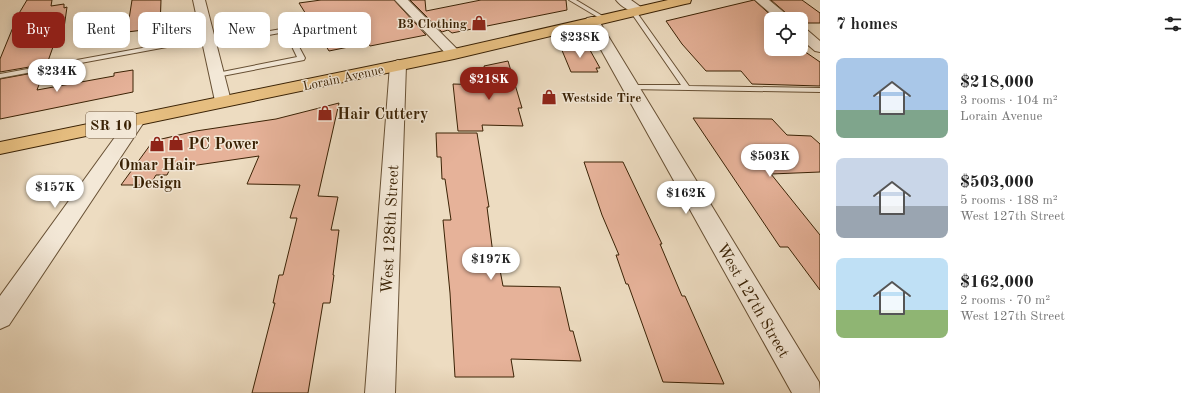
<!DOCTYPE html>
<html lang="en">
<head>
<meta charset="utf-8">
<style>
  :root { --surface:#fff; --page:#f6f6f6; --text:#222; --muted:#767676; --accent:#8f2418 }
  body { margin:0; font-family:"Old Standard TT",serif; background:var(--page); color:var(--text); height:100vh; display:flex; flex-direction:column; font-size:15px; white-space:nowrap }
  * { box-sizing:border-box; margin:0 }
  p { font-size:13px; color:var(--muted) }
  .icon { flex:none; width:22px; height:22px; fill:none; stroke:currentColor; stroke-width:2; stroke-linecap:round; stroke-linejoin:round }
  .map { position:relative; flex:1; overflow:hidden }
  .sheet { display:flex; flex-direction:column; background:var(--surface); width:380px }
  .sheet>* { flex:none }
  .guide { position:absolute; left:12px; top:12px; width:380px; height:36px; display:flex; gap:8px }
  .buttons { position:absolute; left:764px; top:12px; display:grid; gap:8px }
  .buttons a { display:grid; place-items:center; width:44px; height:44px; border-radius:8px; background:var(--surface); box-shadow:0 2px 10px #0003; font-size:20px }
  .price { position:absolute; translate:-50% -34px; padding:0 9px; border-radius:14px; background:#fff; color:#222; font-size:13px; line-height:26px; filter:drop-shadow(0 1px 2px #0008) }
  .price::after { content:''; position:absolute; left:50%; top:24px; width:12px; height:9px; margin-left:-6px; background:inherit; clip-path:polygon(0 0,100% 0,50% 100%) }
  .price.current { background:var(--accent); color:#fff }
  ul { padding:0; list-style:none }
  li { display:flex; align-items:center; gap:12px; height:100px; padding:0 16px }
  li span { display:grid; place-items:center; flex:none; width:112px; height:80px; border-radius:8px; color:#555 }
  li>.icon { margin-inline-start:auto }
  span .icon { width:48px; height:48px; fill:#fffc; stroke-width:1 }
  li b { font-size:17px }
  h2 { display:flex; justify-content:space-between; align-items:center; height:48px; padding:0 16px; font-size:17px }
  .pill { padding:0 14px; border-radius:8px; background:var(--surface); box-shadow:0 2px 10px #0003; font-size:14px; line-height:36px }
  .pill.current { background:var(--accent); color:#fff }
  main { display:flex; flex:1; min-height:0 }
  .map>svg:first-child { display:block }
  .building { fill:#e6b299; stroke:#3a2205 }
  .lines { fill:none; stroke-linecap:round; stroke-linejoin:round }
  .lane-casing { stroke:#675034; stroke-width:2 }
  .street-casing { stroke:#675034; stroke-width:2 }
  .primary-casing { stroke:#3a2205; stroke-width:2 }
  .lane { fill:#f3e8d7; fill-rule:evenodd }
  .street { fill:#f3e8d7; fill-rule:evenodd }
  .primary { fill:#e6be80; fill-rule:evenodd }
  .labels { text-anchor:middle; stroke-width:3; stroke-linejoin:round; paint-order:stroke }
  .far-poi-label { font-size:13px; font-weight:bold; fill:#3a2205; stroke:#f3e8d7; text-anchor:end }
  .far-street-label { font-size:13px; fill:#3a2205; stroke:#f3e8d7 }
  .shield { fill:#f3e8d7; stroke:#725d44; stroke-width:1 }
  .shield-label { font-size:15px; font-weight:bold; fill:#3a2205 }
  .poi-label { font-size:16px; font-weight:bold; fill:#3a2205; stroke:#f3e8d7; text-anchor:start }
  .street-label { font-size:16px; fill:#3a2205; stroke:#f3e8d7 }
</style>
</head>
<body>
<main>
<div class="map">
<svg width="820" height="393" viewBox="0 0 820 393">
  <rect width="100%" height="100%" fill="#eddcc1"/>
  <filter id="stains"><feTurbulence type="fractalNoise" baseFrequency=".005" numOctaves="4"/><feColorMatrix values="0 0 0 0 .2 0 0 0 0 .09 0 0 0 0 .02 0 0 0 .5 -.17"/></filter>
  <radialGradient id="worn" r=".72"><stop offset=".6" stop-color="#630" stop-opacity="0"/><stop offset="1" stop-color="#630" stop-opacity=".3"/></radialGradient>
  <path class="building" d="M27 0H52L51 6 64 4V8L67 7 64 28H61V31H56L54 44 47 64 0 72V59L18 15Z
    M132 0H161L160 28 127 32Z
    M321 0H394L426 35 370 46 368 43 329 51 299 3Z
    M410 0H425L426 11 481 0H566L567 10 452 33 448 30 442 32Z
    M754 0 775 19H771V23H764L771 28V49H801L820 62V86L752 84 741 71H706L682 44 666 21Z
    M771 0H802L820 13V23H801V19H793Z
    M586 43 600 68H596L598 72H571L561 48Z
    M508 61 522 108H518L523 126 482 125 483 131H458L453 84 488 85 484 66Z
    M133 70V92L0 119V79L44 71 37 90 114 76V73Z
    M339 103 318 196 338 197 331 230H339L333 275H334L330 303H323L308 393H252L275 303H273L279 275H283L297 218H290L300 185 247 184 259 156 170 169 167 175H156L150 185H121L153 141 196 131 276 119Z
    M693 118 772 119 787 135 811 136 820 144V172L771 174 820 235V290L788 247H780Z
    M436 133H477L489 207H487L493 254H497L503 286 560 287 570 331H573L581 361 511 359 514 377H455L450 293 443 220H451L445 179H442L441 157H437Z
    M584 162H623L662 244H660L682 296H685L724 384 663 382 628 284H626L616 255H619L602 215Z"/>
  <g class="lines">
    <defs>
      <path id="lane" d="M569 0H576L606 18 601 19Z
        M631 10H635L689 86 820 88V92L628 89 627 87 631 85H681L630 11Z
        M287 28 290 30 305 58 304 60 217 77 213 75 217 73 297 57 285 32 253 38 250 36 253 34Z
        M208 36 210 37V39L0 78V74Z"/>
      <path id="street" d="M193 0H205L231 101 229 105 223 106 217 105 215 101Z
        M395 0H408L459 51 461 54 459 57 454 58 449 57Z
        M616 0H631L645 10 644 13C635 15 621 7 616 0Z
        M755 0H769L792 19H777Z
        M592 17 597 18 599 21 819 382 820 393H792L585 21 587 18Z
        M801 28 806 29 820 41V52L815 51 801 39Z
        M398 60 403 62 406 65 395 393H365L390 65 393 62Z
        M137 114 143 115 146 119 9 325 0 329V296L131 115Z"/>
      <path id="primary" d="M668 0H691L690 3 685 4 454 59 0 154V142L454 49Z"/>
    </defs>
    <use href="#lane" class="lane-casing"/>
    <use href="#street" class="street-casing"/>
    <use href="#primary" class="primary-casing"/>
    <use href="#lane" class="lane"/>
    <use href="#street" class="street"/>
    <use href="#primary" class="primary"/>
  </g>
  <defs>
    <symbol id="shop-bare" viewBox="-9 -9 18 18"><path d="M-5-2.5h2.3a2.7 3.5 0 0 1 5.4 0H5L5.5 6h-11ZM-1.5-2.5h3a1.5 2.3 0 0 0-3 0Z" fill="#8f2418" stroke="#f3e8d7" stroke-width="2.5" paint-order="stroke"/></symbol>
  </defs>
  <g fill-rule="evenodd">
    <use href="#shop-bare" x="468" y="12" width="22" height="22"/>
    <use href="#shop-bare" x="538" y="86" width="22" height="22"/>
    <use href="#shop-bare" x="314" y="102" width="22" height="22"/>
    <use href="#shop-bare" x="165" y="132" width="22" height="22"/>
    <use href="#shop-bare" x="146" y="133" width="22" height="22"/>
  </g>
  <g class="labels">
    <g class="far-poi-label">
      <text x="467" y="28">B3 Clothing</text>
      <text x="561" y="102" text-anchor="start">Westside Tire</text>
    </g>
    <g class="far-street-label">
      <text transform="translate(343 77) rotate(-12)" y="5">Lorain Avenue</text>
    </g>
    <rect class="shield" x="86" y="112" width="50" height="26" rx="3"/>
    <g class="shield-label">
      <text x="111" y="130">SR 10</text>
    </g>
    <g class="poi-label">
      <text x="337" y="119">Hair Cuttery</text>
      <text x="188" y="149">PC Power</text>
      <text x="157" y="170" text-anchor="middle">Omar Hair<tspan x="157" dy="18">Design</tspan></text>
    </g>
    <g class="street-label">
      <text transform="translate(389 229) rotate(-87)" y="6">West 128th Street</text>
      <text transform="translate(754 300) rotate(60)" y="6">West 127th Street</text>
    </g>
  </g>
  <rect width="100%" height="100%" filter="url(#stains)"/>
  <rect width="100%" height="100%" fill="url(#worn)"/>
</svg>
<div class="buttons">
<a><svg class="icon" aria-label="locate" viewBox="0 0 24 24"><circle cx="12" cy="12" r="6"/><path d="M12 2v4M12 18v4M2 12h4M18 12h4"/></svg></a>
</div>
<b class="price" style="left:580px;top:59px">$238K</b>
<b class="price" style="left:57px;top:93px">$234K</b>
<b class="price current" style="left:489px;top:101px">$218K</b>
<b class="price" style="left:770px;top:178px">$503K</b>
<b class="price" style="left:55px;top:209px">$157K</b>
<b class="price" style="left:686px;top:215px">$162K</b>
<b class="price" style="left:491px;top:281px">$197K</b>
<div class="guide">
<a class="pill current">Buy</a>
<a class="pill">Rent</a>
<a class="pill">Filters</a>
<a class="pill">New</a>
<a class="pill">Apartment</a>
</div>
</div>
<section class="sheet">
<h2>7 homes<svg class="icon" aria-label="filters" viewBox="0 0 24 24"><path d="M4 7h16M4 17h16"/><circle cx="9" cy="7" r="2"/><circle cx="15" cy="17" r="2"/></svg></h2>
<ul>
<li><span style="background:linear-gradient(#a9c7e8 65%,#7fa58c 0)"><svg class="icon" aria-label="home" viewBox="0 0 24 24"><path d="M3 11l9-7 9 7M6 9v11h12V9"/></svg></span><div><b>$218,000</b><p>3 rooms · 104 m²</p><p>Lorain Avenue</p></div></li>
<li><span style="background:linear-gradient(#c9d6e8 60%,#9aa5b1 0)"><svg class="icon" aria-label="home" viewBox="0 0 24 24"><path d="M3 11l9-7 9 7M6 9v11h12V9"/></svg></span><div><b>$503,000</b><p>5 rooms · 188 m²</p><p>West 127th Street</p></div></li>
<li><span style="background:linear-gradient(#bfe0f5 65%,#8fb573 0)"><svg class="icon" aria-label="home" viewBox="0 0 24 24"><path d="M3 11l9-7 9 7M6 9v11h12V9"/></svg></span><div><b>$162,000</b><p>2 rooms · 70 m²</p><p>West 127th Street</p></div></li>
</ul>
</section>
</main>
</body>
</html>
